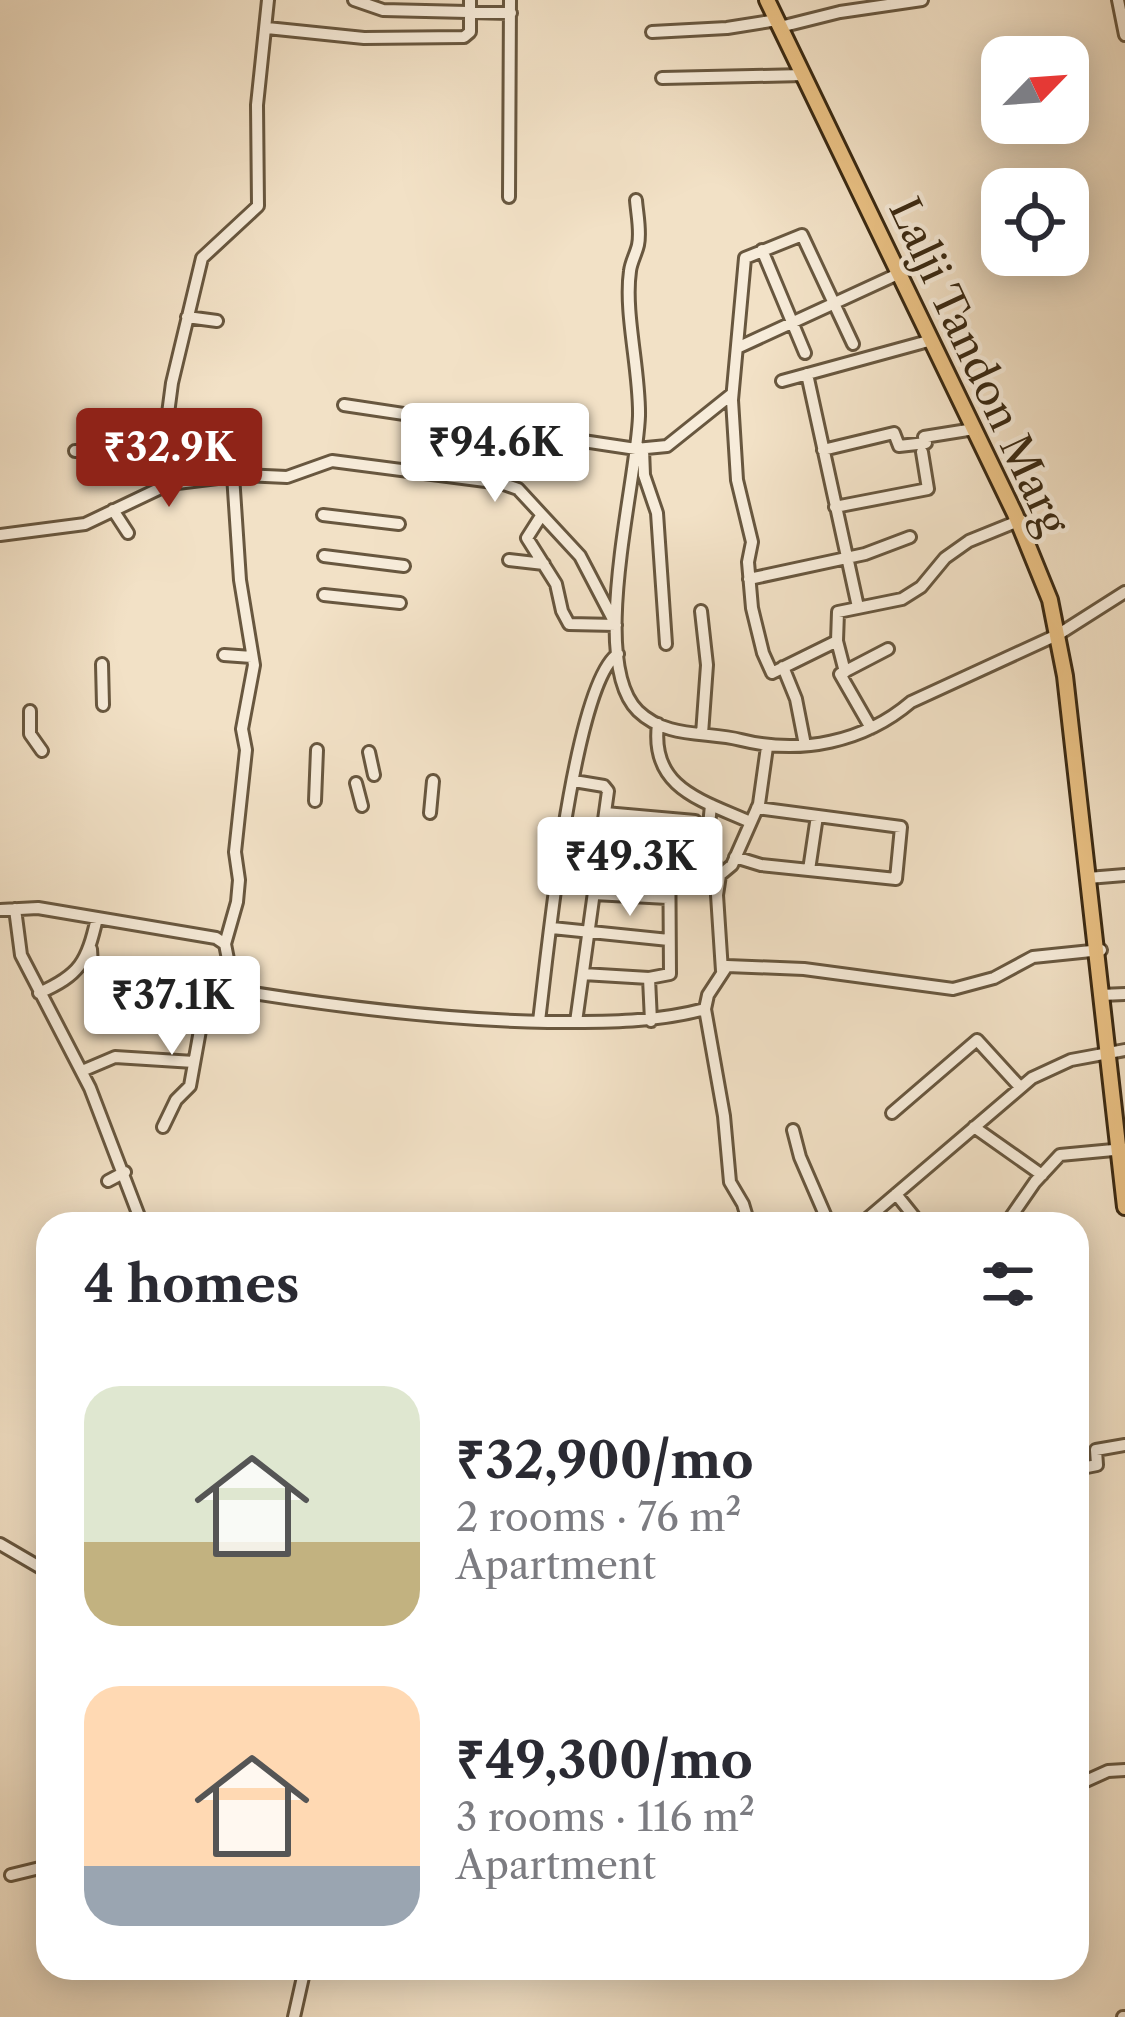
<!DOCTYPE html>
<html lang="en">
<head>
<meta charset="utf-8">
<style>
  :root { --surface:#fff; --page:#f7f7f7; --text:#2b2b33; --muted:#7c7c81; --accent:#8f2418 }
  body { margin:0; font-family:"Libre Caslon Text",serif; background:var(--page); color:var(--text); height:100vh; display:flex; flex-direction:column; font-size:45px; white-space:nowrap }
  * { box-sizing:border-box; margin:0 }
  p { font-size:39px; color:var(--muted) }
  .icon { flex:none; width:66px; height:66px; fill:none; stroke:currentColor; stroke-width:2; stroke-linecap:round; stroke-linejoin:round }
  .map { position:relative; flex:1; overflow:hidden }
  .sheet { position:absolute; left:36px; top:1212px; width:1053px; height:768px; display:flex; flex-direction:column; background:var(--surface); border-radius:36px; box-shadow:0 6px 30px #0003 }
  .sheet>* { flex:none }
  .needle { width:78px; rotate:65deg }
  .controls { position:absolute; left:981px; top:36px; display:grid; gap:24px }
  .controls a { display:grid; place-items:center; width:108px; height:108px; border-radius:24px; background:var(--surface); box-shadow:0 6px 30px #0003; font-size:60px }
  .price { position:absolute; translate:-50% -102px; padding:0 27px; border-radius:12px; background:#fff; color:#222; font-size:39px; line-height:78px; filter:drop-shadow(0 3px 6px #0008) }
  .price::after { content:''; position:absolute; left:50%; top:72px; width:36px; height:27px; margin-left:-18px; background:inherit; clip-path:polygon(0 0,100% 0,50% 100%) }
  .price.selected { background:var(--accent); color:#fff }
  ul { padding:0; list-style:none }
  li { display:flex; align-items:center; gap:36px; height:300px; padding:0 48px }
  li span { display:grid; place-items:center; flex:none; width:336px; height:240px; border-radius:36px; color:#555 }
  li>.icon { margin-inline-start:auto }
  span .icon { width:144px; height:144px; fill:#fffc; stroke-width:1 }
  li b { font-size:51px }
  h2 { display:flex; justify-content:space-between; align-items:center; height:144px; padding:0 48px; font-size:51px }
  .map>svg:first-child { display:block }
  .lines { fill:none; stroke-linecap:round; stroke-linejoin:round }
  .minor-casing { stroke:#68573f; stroke-width:16 }
  .major-casing { stroke:#3a2912; stroke-width:20 }
  .minor { stroke:#f7ecda; stroke-width:10 }
  .major { stroke:#e9c083; stroke-width:14 }
  .labels { text-anchor:middle; stroke-width:9; stroke-linejoin:round; paint-order:stroke }
  .street-label { font-size:42px; fill:#3a2912; stroke:#f7ecda }
</style>
</head>
<body>
<div class="map">
<svg width="1125" height="2017" viewBox="0 0 1125 2017">
  <rect width="100%" height="100%" fill="#f2e1c6"/>
  <filter id="stains"><feTurbulence type="fractalNoise" baseFrequency=".00167" numOctaves="4"/><feColorMatrix values="0 0 0 0 .2 0 0 0 0 .09 0 0 0 0 .02 0 0 0 .5 -.17"/></filter>
  <radialGradient id="worn" r=".72"><stop offset=".6" stop-color="#630" stop-opacity="0"/><stop offset="1" stop-color="#630" stop-opacity=".3"/></radialGradient>
  <g class="lines">
    <defs>
      <path id="minor" d="M354 0 383 10 511 13
        M1118 0 1125 35
        M780 27 840 12 922 0
        M267 28 364 38 464 37 470 32V0
        M652 32 727 28 777 20
        M662 78 804 75
        M509 197 510 0
        M636 200C637 214 641 231 638 245 636 254 631 262 630 271 624 313 640 371 639 416 637 482 588 662 638 711 667 739 706 731 741 740 801 755 864 742 911 702L1059 634 1125 592
        M762 250 805 353
        M187 317 217 321
        M737 348 900 273
        M807 374 858 607
        M782 381 932 340
        M344 405 636 449 667 446 732 394
        M643 449 644 475 657 513 666 644
        M823 450 894 433 899 446 926 443 924 437 974 429
        M75 451H87
        M169 484 164 444 172 383 202 258 258 206 257 105 268 0
        M835 507 928 489 922 452
        M113 510 128 533
        M323 515 399 524
        M0 535 85 524 169 484 242 475 287 477 332 461 501 483 518 489 580 556 616 625 569 624 562 611 556 584 527 538 541 516
        M324 556 404 566
        M509 560 544 564
        M749 579 865 554 910 537
        M324 595 400 603
        M701 611 707 665 702 734
        M837 641 772 673 763 653 752 608 748 562 752 542 737 480 732 400 745 258 802 235 853 344
        M224 655 252 657
        M102 664 103 705
        M783 667 796 699 805 745
        M845 672 837 641 838 612 902 599 921 587 945 558 969 541 1021 520
        M30 711V734L42 751
        M658 724C650 788 701 800 750 822
        M871 728 840 674 888 649
        M369 752 374 775
        M574 781 604 786 608 791 576 1022
        M356 783 362 806
        M315 801 317 750
        M711 805 707 846 720 875
        M430 813 433 781
        M605 813 695 821
        M735 857 761 865 896 879 901 827 757 808
        M632 869 720 875
        M809 870 817 816
        M1088 878 1125 875
        M594 894 668 898
        M15 909 21 955 90 1088 142 1224
        M0 910 38 908 216 938 225 944 234 990C338 1007 442 1020 548 1022 602 1022 653 1023 705 1009
        M552 928 669 940
        M225 944 237 902 239 880 235 852 246 750 242 729 254 665 240 580 233 475
        M91 949 93 983
        M722 971 717 895 720 875 732 865 759 804 767 747
        M583 974 649 978
        M39 993C80 975 87 962 97 918
        M1101 995 1125 994
        M94 1004 93 983 186 985V998L224 996 234 990
        M539 1021C547 958 573 682 618 654
        M651 1021 649 978 670 974 669 819
        M82 1071 115 1057 194 1062
        M892 1113 977 1040 1020 1087
        M163 1127 176 1100 190 1086 206 997
        M974 1127 1042 1175
        M793 1130 800 1157 829 1224
        M108 1181 125 1172
        M896 1194 920 1224
        M749 1224 743 1204 730 1182 724 1116 705 1009 708 995 727 966 804 969 953 989 994 978 1033 957 1101 950
        M861 1224 1032 1078 1071 1060 1125 1050
        M1006 1224 1035 1182 1060 1155 1124 1149
        M1077 1469 1097 1465 1096 1450 1125 1445
        M0 1544 48 1572
        M1077 1785 1108 1771 1125 1770
        M11 1875 48 1866
        M294 2017 305 1968
        M1123 2017H1125"/>
      <path id="major" d="M767 0 1015 514 1050 600 1065 676 1125 1207"/>
    </defs>
    <use href="#minor" class="minor-casing"/>
    <use href="#major" class="major-casing"/>
    <use href="#minor" class="minor"/>
    <use href="#major" class="major"/>
  </g>
  <g class="labels">
    <g class="street-label">
      <text transform="translate(979 366) rotate(65)" y="15">Lalji Tandon Marg</text>
    </g>
  </g>
  <rect width="100%" height="100%" filter="url(#stains)"/>
  <rect width="100%" height="100%" fill="url(#worn)"/>
</svg>
<div class="controls">
<a><svg class="needle" viewBox="-14 -14 28 28"><path d="M0-13l5 13h-10z" fill="#e53935"/><path d="M0 13l5-13h-10z" fill="#7c7c81"/></svg></a>
<a><svg class="icon" aria-label="locate" viewBox="0 0 24 24"><circle cx="12" cy="12" r="6"/><path d="M12 2v4M12 18v4M2 12h4M18 12h4"/></svg></a>
</div>
<b class="price" style="left:495px;top:505px">₹94.6K</b>
<b class="price selected" style="left:169px;top:510px">₹32.9K</b>
<b class="price" style="left:630px;top:919px">₹49.3K</b>
<b class="price" style="left:172px;top:1058px">₹37.1K</b>
<section class="sheet">
<h2>4 homes<svg class="icon" aria-label="filters" viewBox="0 0 24 24"><path d="M4 7h16M4 17h16"/><circle cx="9" cy="7" r="2"/><circle cx="15" cy="17" r="2"/></svg></h2>
<ul>
<li><span style="background:linear-gradient(#dfe7d0 65%,#c2b280 0)"><svg class="icon" aria-label="home" viewBox="0 0 24 24"><path d="M3 11l9-7 9 7M6 9v11h12V9"/></svg></span><div><b>₹32,900/mo</b><p>2 rooms · 76 m²</p><p>Apartment</p></div></li>
<li><span style="background:linear-gradient(#ffd9b3 75%,#9aa5b1 0)"><svg class="icon" aria-label="home" viewBox="0 0 24 24"><path d="M3 11l9-7 9 7M6 9v11h12V9"/></svg></span><div><b>₹49,300/mo</b><p>3 rooms · 116 m²</p><p>Apartment</p></div></li>
</ul>
</section>
</div>
</body>
</html>
